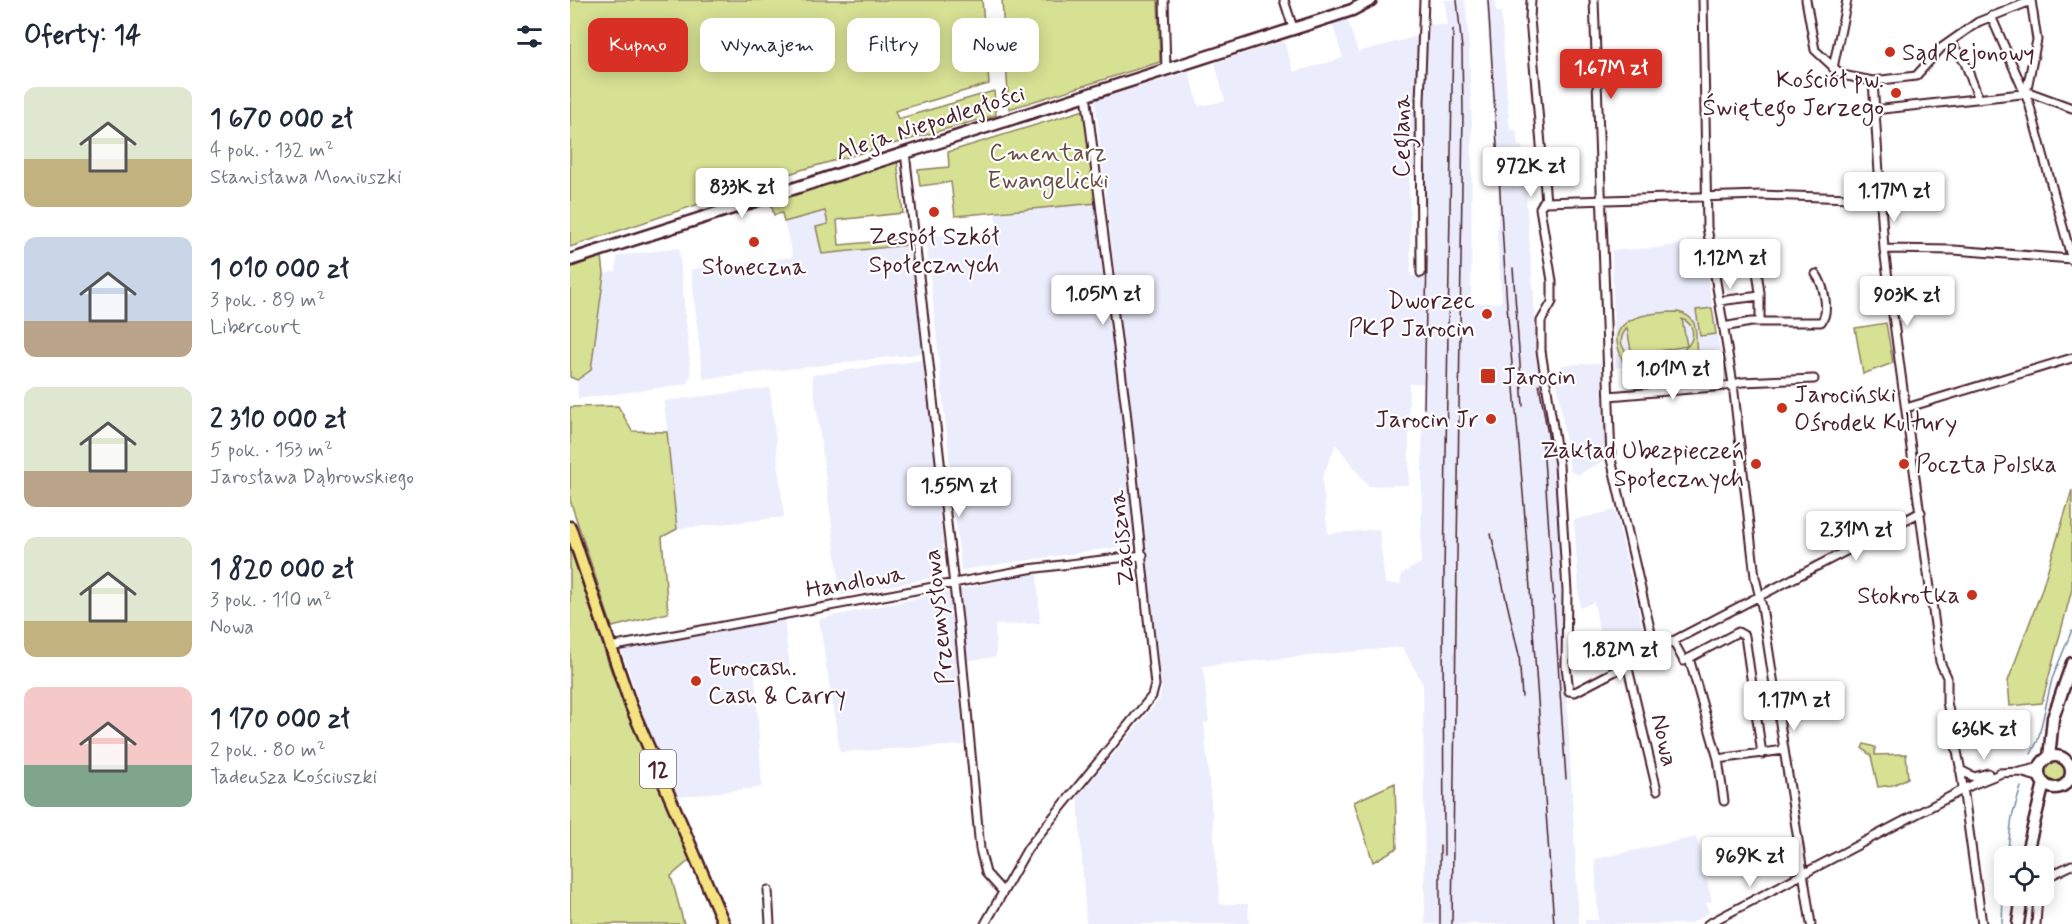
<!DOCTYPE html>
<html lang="pl">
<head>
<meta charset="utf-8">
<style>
  :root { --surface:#fff; --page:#f2f2f3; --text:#1f2937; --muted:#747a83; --accent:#d93025 }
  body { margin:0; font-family:Mynerve,sans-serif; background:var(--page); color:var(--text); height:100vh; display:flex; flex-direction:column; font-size:22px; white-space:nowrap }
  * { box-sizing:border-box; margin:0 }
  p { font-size:20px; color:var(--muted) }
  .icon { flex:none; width:33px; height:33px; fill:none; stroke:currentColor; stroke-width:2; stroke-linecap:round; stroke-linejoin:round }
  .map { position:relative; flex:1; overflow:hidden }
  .drawer { display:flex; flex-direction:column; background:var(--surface); width:570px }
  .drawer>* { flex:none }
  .banner { position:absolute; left:18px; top:18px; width:570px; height:54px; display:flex; gap:12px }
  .tools { position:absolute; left:1424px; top:846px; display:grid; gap:12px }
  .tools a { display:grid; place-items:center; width:60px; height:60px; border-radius:12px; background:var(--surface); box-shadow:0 3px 15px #0003; font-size:30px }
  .price { position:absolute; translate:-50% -51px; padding:0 14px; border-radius:6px; background:#fff; color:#222; font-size:20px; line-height:39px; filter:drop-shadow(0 2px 3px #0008) }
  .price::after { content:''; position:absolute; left:50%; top:36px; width:18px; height:14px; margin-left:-9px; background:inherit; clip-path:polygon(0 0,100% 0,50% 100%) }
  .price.current { background:var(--accent); color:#fff }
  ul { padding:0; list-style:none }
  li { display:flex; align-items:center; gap:18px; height:150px; padding:0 24px }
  li span { display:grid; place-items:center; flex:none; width:168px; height:120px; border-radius:12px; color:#555 }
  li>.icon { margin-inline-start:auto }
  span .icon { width:72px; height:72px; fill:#fffc; stroke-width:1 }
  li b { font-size:26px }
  h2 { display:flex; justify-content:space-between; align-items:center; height:72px; padding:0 24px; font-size:26px }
  .pill { padding:0 21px; border-radius:12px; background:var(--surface); box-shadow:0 3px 15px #0003; font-size:21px; line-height:54px }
  .pill.current { background:var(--accent); color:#fff }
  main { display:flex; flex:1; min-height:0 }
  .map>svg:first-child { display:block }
  .built { fill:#ebedfc; fill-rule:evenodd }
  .green { fill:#d6e194; stroke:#908060; stroke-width:1.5; fill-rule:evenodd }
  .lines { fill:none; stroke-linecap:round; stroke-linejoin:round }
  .stream { stroke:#7389a1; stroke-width:1.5 }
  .street-casing { stroke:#4a1f2b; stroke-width:11 }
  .secondary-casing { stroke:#4a1f2b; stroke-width:15 }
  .primary-casing { stroke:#4a1f2b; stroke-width:15 }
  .street { stroke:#fff; stroke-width:7 }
  .secondary { stroke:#fff; stroke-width:10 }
  .primary { stroke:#f5e382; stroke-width:10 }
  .rail { stroke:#4a1f2b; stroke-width:1.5 }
  .poi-dot { fill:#c8321e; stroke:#fff; stroke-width:2 }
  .labels { text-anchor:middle; stroke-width:4.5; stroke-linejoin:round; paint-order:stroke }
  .shield { fill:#fff; stroke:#80626b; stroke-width:1.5 }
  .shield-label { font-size:22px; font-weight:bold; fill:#4a1f2b }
  .poi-label { font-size:24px; fill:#4a1f2b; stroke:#fff; text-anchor:start }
  .street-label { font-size:24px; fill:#4a1f2b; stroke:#fff }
  .park-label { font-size:24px; fill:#6d5045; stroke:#fff }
</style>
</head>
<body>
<main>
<section class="drawer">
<h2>Oferty: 14<svg class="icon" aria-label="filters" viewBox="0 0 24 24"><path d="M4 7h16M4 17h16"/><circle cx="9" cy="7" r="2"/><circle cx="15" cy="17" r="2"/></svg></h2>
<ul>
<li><span style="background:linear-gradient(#dfe7d0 60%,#c2b280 0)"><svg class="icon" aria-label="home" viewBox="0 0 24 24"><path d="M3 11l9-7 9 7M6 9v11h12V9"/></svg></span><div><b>1 670 000 zł</b><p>4 pok. · 132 m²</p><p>Stanisława Moniuszki</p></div></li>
<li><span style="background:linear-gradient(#c9d6e8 70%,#b9a48a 0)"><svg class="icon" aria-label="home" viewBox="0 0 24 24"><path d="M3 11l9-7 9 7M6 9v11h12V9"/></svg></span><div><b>1 010 000 zł</b><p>3 pok. · 89 m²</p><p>Libercourt</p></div></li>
<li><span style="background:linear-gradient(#dfe7d0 70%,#b9a48a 0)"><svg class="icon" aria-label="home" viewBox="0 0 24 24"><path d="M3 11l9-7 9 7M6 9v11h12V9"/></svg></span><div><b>2 310 000 zł</b><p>5 pok. · 153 m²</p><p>Jarosława Dąbrowskiego</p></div></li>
<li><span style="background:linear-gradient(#dfe7d0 70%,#c2b280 0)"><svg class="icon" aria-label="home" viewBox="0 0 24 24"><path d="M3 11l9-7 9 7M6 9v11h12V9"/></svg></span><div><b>1 820 000 zł</b><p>3 pok. · 110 m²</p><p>Nowa</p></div></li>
<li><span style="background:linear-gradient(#f6c9c9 65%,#7fa58c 0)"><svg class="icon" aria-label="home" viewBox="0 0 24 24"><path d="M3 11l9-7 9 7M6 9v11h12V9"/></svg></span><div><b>1 170 000 zł</b><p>2 pok. · 80 m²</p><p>Tadeusza Kościuszki</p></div></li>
</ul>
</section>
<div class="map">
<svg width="1502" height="924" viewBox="0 0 1502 924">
  <rect width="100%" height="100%" fill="#fff"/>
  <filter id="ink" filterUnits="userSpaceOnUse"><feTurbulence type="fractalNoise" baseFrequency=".0167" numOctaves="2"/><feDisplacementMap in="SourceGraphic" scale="12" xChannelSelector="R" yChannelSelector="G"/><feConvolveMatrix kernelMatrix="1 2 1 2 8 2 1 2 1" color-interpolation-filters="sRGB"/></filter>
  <g filter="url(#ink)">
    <path class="built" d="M875 0H895L898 30 902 127 901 303H929L932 299 927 237 929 193 916 0H925L926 12H931L939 123 941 130H946L948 146H952L968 352 984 463 1009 924H855L853 684 832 647 633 666 639 722 634 723 650 904H678L679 924H516L508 797 589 700 592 689 525 100 619 72 629 106 655 101 645 63 714 41 724 72 773 58 762 23 777 19 788 52 848 36 849 23 877 25ZM839 175H853L855 275 841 276ZM853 383 851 563 831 574V584H815L809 529 758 534 752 478 766 444 798 486 839 485V384Z
      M527 203 568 544 391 570 356 237 427 229 425 213Z
      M255 211 258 224 246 227 252 253 343 244 354 353 133 379 121 269 223 257 214 222Z
      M1131 241 1150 350 1045 368 1042 250 1087 248Z
      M109 248 121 375 117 384 8 399 7 380 21 370 34 274 46 271 47 256Z
      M353 360 373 543 368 568 361 578 271 595 242 375Z
      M1031 363 1036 459 1008 475 1000 471 987 381 992 365Z
      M200 388 214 517 107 529 94 401Z
      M1045 510 1077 648 1039 669 1034 658 1024 602 1010 608 1004 520Z
      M467 573 470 623 425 625 426 657 386 662 394 745 270 752 249 619Z
      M214 618 220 669 185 673 192 787 108 797 73 714 51 648Z
      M1126 837 1142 901 1136 903 1139 913 1119 924H1015V920H1028L1025 859Z"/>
    <path class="green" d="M0 0H412L419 84 325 111 328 119 424 91 426 115 231 170 0 247Z
      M432 0H588L590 62 439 109Z
      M514 110 527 203 385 216 381 182 350 186 348 170 379 167 378 152Z
      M327 160 333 213 267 220 269 245 336 239 337 245 252 254 246 227 258 224 255 211 214 222 212 213 204 215 200 200Z
      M32 256 34 274 21 370 7 380 0 377V268Z
      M1142 308 1146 334 1130 336 1126 310Z
      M1108 312C1132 318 1124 335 1127 353L1054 365C1052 356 1046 347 1047 338 1049 314 1090 312 1108 312ZM1112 319C1127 325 1125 342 1113 350 1097 354 1059 367 1052 345 1050 339 1053 333 1057 328L1062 356 1117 346Z
      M1316 323 1323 363 1293 374 1285 328Z
      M48 406 62 431 97 432 107 529 92 537 98 613 42 627 0 500V407Z
      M1502 490V589L1472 703 1440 706 1438 681 1471 592Z
      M0 547 46 685 121 859 101 876 114 924H0Z
      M1294 744 1305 747V755L1336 754 1338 778 1323 785 1308 787 1301 756 1292 748Z
      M1474 772a11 11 0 1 1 22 0a11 11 0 1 1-22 0Z
      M825 783 827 848 803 862 784 802Z"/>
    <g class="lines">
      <path class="stream" d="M1461 754 1468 740 1482 679 1502 630
        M1437 855 1442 817 1451 787
        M1432 924 1434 869"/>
      <defs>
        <path id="street" d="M594 0 596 69
          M714 0 723 28
          M961 0 960 19 976 202 1190 195 1310 199
          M1024 0 1041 459 1085 650
          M1133 0 1137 227 1163 384 1185 577 1192 607 1241 924
          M1236 0 1245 50 1272 75 1303 81 1346 76 1371 48 1408 22 1461 1
          M1421 16 1459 103 1502 260
          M1381 42 1395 63 1409 99
          M1263 68 1277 0
          M1303 81 1314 249 1370 662 1377 677V702L1390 766 1412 924
          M1456 93 1467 40 1461 0
          M1304 110 1461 93 1502 108
          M335 152 391 647 410 849 416 873 433 892
          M974 201 970 208 982 281V302L971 321V351L989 465 997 591 996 666 999 691 1005 692 1351 512
          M1314 249 1384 250 1502 259
          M1186 264 1190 293V322
          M851 273 850 101 854 0
          M1149 301 1190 296
          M1153 327 1181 322H1251C1260 312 1254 285 1246 274
          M1039 396 1155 386 1172 382 1244 379
          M1336 408 1502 358
          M1103 641 1114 661 1168 632 1175 636 1192 754
          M40 647 459 569 573 555
          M1119 658 1148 759 1154 801
          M1057 664 1087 790
          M1148 759 1214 750
          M1499 763 1502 764
          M1390 770 1404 777 1418 773
          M1450 772 1471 778
          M1429 773 1450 772 1471 767
          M1501 774 1502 773
          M1473 879 1502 865
          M198 890 200 924
          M415 924 458 848 582 696 585 685 556 410 516 94
          M1138 924 1402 785 1432 773
          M1466 924 1468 896"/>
        <path id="secondary" d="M0 260 745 22 782 10 801 0
          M1469 772a16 16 0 1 1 32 0a16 16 0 1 1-32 0Z
          M1479 758 1483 718 1502 663
          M1456 856 1474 783
          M1448 924 1452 896"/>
        <path id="primary" d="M0 527 61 706 154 924"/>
      </defs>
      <use href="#street" class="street-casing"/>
      <use href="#secondary" class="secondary-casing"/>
      <use href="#primary" class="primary-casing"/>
      <use href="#street" class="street"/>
      <use href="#secondary" class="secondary"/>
      <use href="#primary" class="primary"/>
      <path class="rail" d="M918 0 937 306 954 505 984 924
        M943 268 953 406
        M969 384 981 452
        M854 408 857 256
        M973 444 996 779
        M921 534 949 655 952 697
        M870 846V924
        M874 855 873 633 883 30
        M882 924 893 111 892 49 887 0"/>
    </g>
  </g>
  <g class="poi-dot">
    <circle cx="1320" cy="52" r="6"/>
    <circle cx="1326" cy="93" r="6"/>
    <circle cx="364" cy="212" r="6"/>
    <circle cx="184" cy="242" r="6"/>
    <circle cx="917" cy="314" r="6"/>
    <rect x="910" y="368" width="16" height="16" rx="3"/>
    <circle cx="1212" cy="408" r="6"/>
    <circle cx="921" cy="419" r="6"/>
    <circle cx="1186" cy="464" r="6"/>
    <circle cx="1334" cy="464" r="6"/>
    <circle cx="1402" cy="595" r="6"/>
    <circle cx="126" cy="681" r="6"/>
  </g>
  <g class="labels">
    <rect class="shield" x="70" y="750" width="36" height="38" rx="4.5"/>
    <g class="shield-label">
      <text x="88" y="777">12</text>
    </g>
    <g class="poi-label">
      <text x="1332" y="60">Sąd Rejonowy</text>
      <text x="1314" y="87" text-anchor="end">Kościół pw.<tspan x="1314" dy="28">Świętego Jerzego</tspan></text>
      <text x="364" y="244" text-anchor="middle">Zespół Szkół<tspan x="364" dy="28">Społecznych</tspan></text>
      <text x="184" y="274" text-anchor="middle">Słoneczna</text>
      <text x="905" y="308" text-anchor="end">Dworzec<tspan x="905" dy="28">PKP Jarocin</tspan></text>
      <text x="932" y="384">Jarocin</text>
      <text x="1224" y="402">Jarociński<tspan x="1224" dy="28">Ośrodek Kultury</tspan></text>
      <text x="909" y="427" text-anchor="end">Jarocin Jr</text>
      <text x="1174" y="458" text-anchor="end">Zakład Ubezpieczeń<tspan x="1174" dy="28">Społecznych</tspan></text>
      <text x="1346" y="472">Poczta Polska</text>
      <text x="1390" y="603" text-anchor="end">Stokrotka</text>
      <text x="138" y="675">Eurocash.<tspan x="138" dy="28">Cash &amp; Carry</tspan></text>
    </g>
    <g class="street-label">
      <text transform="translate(360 122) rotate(-18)" y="8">Aleja Niepodległości</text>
      <text transform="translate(831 136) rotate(-90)" y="8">Ceglana</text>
      <text transform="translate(551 538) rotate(-96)" y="8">Zaciszna</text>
      <text transform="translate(285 581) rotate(-10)" y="8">Handlowa</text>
      <text transform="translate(368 617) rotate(-96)" y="8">Przemysłowa</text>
      <text transform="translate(1095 740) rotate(77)" y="8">Nowa</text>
    </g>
    <g class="park-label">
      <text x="478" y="160">Cmentarz<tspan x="478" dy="28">Ewangelicki</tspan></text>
    </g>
  </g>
</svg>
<div class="tools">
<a><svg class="icon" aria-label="locate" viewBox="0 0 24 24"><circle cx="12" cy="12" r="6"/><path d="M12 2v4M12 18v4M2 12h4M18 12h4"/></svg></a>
</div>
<b class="price current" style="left:1041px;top:100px">1.67M zł</b>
<b class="price" style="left:961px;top:198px">972K zł</b>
<b class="price" style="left:172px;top:219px">833K zł</b>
<b class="price" style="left:1324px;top:223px">1.17M zł</b>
<b class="price" style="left:1160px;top:290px">1.12M zł</b>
<b class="price" style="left:533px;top:326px">1.05M zł</b>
<b class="price" style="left:1337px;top:327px">903K zł</b>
<b class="price" style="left:1103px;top:401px">1.01M zł</b>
<b class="price" style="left:389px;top:518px">1.55M zł</b>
<b class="price" style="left:1286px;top:562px">2.31M zł</b>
<b class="price" style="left:1050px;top:682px">1.82M zł</b>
<b class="price" style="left:1224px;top:732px">1.17M zł</b>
<b class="price" style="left:1414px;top:761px">636K zł</b>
<b class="price" style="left:1180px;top:888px">969K zł</b>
<div class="banner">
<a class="pill current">Kupno</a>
<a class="pill">Wynajem</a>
<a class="pill">Filtry</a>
<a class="pill">Nowe</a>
</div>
</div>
</main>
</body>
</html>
